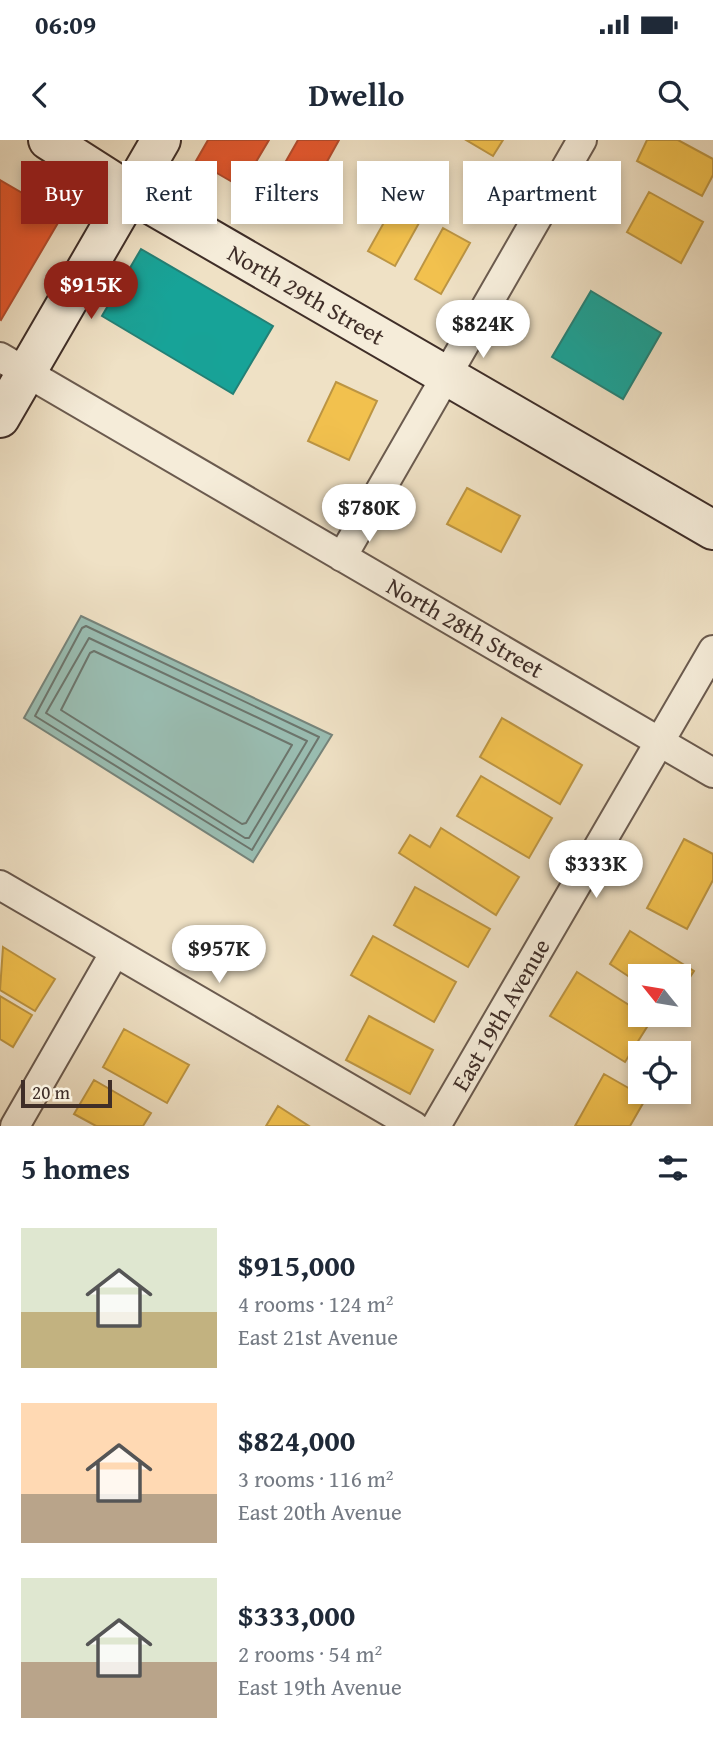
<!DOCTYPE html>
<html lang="en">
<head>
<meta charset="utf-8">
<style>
  :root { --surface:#fff; --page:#f6f6f7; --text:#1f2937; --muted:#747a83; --accent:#8f2418 }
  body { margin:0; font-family:"Gentium Book Plus",serif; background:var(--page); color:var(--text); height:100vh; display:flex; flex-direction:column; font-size:26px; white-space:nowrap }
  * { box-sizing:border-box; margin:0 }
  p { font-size:23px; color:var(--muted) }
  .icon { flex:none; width:38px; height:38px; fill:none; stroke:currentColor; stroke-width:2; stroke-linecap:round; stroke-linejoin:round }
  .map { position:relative; height:986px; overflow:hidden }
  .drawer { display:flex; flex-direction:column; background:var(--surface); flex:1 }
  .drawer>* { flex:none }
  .banner { position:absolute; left:21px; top:21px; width:672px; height:63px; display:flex; gap:14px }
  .needle { width:46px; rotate:300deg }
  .tools { position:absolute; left:628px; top:824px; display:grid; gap:14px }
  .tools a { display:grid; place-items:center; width:63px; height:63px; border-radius:0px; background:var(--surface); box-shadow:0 4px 10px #0003; font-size:35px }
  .scale { position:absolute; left:21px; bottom:18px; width:91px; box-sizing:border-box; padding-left:7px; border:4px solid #3f2e28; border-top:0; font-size:19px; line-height:24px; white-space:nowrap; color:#3f2e28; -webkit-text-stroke:5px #f5ecd9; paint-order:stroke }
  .price { position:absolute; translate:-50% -60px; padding:0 16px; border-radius:24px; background:#fff; color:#222; font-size:23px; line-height:46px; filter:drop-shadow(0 2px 4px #0008) }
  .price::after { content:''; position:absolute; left:50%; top:42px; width:21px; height:16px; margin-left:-10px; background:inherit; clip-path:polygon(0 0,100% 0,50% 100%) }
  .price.selected { background:var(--accent); color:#fff }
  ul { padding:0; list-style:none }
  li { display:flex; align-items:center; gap:21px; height:175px; padding:0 21px }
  li span { display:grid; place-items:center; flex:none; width:196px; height:140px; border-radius:0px; color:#555 }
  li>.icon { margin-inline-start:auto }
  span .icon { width:84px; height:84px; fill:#fffc; stroke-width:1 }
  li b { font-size:30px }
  h2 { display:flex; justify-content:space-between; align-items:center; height:84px; padding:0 21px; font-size:30px }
  .chip { padding:0 24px; border-radius:0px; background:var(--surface); box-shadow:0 4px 10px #0003; font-size:24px; line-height:63px }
  .chip.selected { background:var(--accent); color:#fff }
  .status { display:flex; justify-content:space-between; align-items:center; height:49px; padding:0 35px; background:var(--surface); direction:ltr }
  .status svg { height:19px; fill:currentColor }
  header { display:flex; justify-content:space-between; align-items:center; height:91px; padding:0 21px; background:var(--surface); font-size:32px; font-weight:700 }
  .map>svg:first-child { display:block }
  .water { fill:#9abeb3; stroke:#76847b; stroke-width:2 }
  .homes { fill:#f2c14e; stroke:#bc9543; stroke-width:2 }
  .shops { fill:#e4572e; stroke:#b24b2c; stroke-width:2 }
  .public { fill:#17a398; stroke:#238076; stroke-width:2 }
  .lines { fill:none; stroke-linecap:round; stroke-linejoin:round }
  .shore { stroke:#6c766e; stroke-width:2 }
  .street-casing { stroke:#6b5b4f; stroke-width:32 }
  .secondary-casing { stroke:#3f2e28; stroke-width:42 }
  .street { stroke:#f5ecd9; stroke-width:28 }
  .secondary { stroke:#f5ecd9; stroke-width:38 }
  .labels { text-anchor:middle; stroke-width:7; stroke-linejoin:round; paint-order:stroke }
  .street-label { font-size:24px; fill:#3f2e28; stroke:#f5ecd9 }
</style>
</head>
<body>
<div class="status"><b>06:09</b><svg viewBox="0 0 49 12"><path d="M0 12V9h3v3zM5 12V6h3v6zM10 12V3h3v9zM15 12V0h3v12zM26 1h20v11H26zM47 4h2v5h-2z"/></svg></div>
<header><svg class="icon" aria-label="back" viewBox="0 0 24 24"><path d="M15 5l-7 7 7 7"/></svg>Dwello<svg class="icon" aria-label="search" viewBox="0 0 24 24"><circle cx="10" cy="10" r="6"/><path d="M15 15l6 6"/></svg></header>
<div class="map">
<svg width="713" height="986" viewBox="0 0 713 986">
  <rect width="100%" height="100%" fill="#efe1c5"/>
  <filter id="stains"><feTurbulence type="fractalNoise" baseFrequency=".00286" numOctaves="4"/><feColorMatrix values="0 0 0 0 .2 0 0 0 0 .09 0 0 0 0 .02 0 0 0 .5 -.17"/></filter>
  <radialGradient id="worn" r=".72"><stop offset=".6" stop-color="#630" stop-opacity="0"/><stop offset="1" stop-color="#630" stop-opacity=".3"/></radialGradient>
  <path class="water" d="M81 476 332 595 253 722 24 578Z"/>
  <path class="homes" d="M466 0H503L493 16Z
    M647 0H678L713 19V35L702 56 637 21Z
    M406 43 433 58 395 126 368 111Z
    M649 52 703 82 681 123 627 92Z
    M443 88 470 103 441 154 415 139Z
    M336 242 377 261 349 320 308 301Z
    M467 348 520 376 501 412 447 384Z
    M502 578 582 625 560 664 480 617Z
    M481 636 552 678 529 718 457 676Z
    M441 688 519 737 496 775 399 713 410 695 430 707Z
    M684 699 713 714V740L687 789 647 768Z
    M415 747 490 789 468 827 394 785Z
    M630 791 694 831 679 854V836H640V844L610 824Z
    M373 796 456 842 434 882 351 835Z
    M3 807 55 839 35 871 0 850Z
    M577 832 640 872V875L652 879 625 922 550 876Z
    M0 856 32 875 13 907 0 899Z
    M369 876 433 910 410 954 346 920Z
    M124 889 189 925 167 963 103 927Z
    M604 934 646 958 630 986H575Z
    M94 940 151 973 143 986H96L74 974Z
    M278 966 309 986H266Z"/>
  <path class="shops" d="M208 0H269L241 47 196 21Z
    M298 0H339L298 74 266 56Z
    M0 40 62 76 1 180 0 179Z"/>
  <path class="public" d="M141 109 273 186 233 254 102 176Z
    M591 151 661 193 623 259 552 217Z"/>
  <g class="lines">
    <path class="shore" d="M86 486 319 597 252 710 35 576 82 488Z
      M89 498 307 601 249 698H245L46 573Z
      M94 511 292 605 246 683 242 684 61 570 90 513Z"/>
    <defs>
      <path id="street" d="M0 217 713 633
        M342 417 582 0
        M0 745 414 986
        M15 986 115 812
        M436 986 713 510"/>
      <path id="secondary" d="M48 0 131 53 713 390
        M0 278 161 0"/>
    </defs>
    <use href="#street" class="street-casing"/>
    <use href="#secondary" class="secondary-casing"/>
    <use href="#street" class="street"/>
    <use href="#secondary" class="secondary"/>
  </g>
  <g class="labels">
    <g class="street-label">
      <text transform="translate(306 155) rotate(30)" y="8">North 29th Street</text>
      <text transform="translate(465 488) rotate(30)" y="8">North 28th Street</text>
      <text transform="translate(501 875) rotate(-60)" y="8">East 19th Avenue</text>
    </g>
  </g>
  <rect width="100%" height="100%" filter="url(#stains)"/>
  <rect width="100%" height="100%" fill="url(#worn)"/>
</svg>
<div class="tools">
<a><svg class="needle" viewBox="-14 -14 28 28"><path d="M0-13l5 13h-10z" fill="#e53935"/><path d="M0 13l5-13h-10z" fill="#747a83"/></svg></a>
<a><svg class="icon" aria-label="locate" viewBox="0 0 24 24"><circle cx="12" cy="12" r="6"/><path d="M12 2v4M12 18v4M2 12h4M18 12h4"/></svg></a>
</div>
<div class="scale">20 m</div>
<b class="price selected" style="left:91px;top:181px">$915K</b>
<b class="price" style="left:483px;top:220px">$824K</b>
<b class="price" style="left:369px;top:404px">$780K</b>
<b class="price" style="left:596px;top:760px">$333K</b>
<b class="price" style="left:219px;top:845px">$957K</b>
<div class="banner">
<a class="chip selected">Buy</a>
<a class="chip">Rent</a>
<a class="chip">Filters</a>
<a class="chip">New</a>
<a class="chip">Apartment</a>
</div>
</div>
<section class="drawer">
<h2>5 homes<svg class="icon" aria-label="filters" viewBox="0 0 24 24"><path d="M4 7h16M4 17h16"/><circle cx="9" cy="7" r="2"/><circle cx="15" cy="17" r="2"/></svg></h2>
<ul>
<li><span style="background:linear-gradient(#dfe7d0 60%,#c2b280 0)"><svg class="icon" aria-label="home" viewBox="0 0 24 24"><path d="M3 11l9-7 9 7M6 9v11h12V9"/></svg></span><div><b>$915,000</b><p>4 rooms · 124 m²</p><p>East 21st Avenue</p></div></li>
<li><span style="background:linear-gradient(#ffd9b3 65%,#b9a48a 0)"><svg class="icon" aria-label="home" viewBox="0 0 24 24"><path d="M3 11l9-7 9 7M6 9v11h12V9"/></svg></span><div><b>$824,000</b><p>3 rooms · 116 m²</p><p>East 20th Avenue</p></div></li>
<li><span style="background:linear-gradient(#dfe7d0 60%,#b9a48a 0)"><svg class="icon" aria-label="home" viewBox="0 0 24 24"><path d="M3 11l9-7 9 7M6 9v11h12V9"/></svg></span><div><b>$333,000</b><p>2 rooms · 54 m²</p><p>East 19th Avenue</p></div></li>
</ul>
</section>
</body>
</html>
